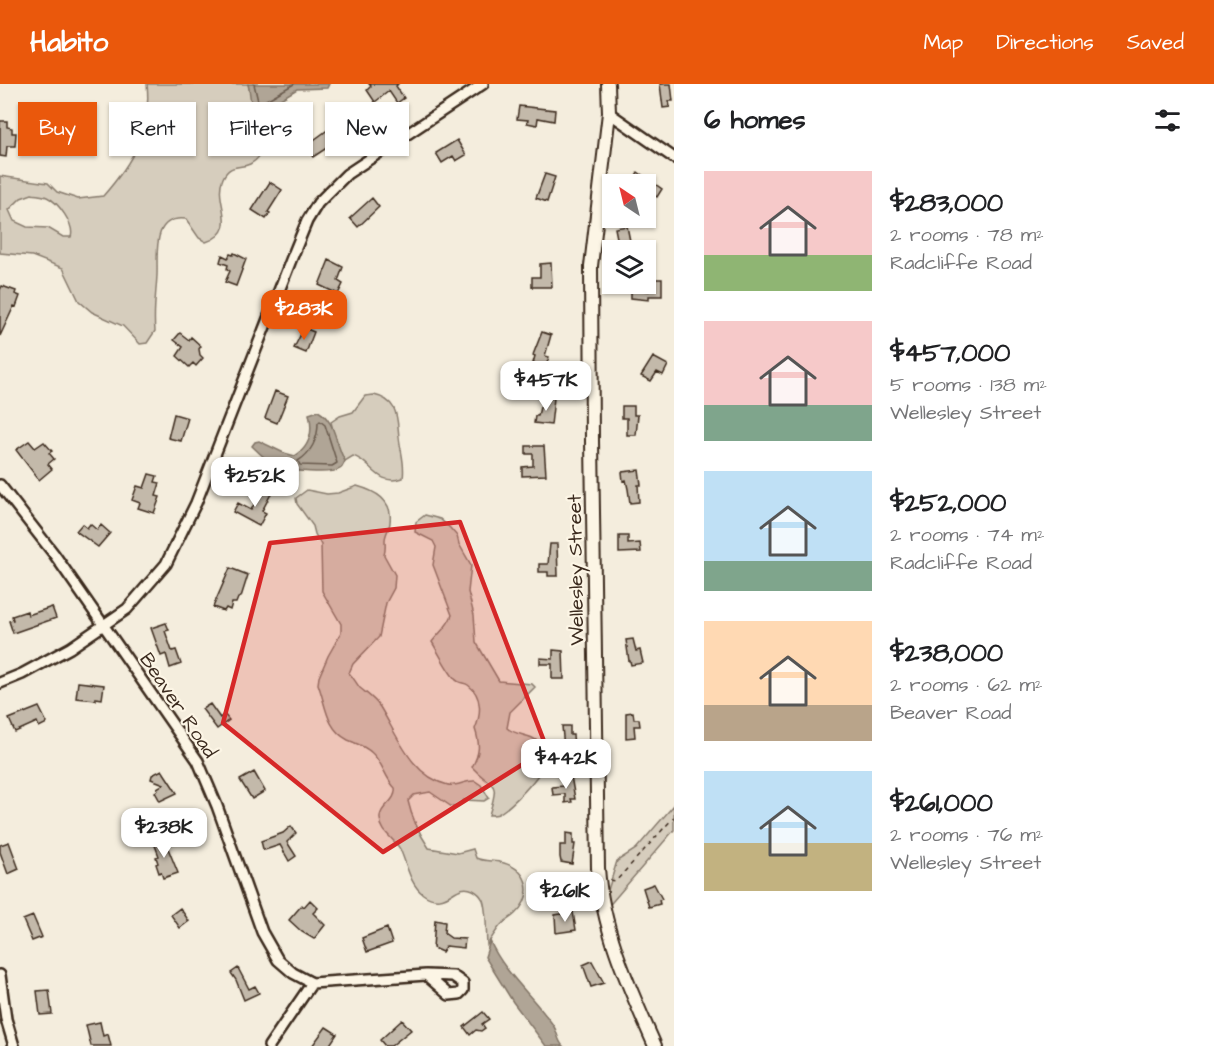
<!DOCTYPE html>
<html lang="en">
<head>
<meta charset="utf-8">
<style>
  :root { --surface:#fff; --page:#f2f2f2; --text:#202124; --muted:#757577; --accent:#ea580c }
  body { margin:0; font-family:"Architects Daughter",sans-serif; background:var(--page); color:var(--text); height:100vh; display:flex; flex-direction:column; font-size:22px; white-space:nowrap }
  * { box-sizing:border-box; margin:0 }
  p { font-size:20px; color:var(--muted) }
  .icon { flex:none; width:33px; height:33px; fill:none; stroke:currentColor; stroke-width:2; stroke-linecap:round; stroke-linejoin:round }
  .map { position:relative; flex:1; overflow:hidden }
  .details { display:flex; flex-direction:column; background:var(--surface); width:540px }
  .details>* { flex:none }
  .top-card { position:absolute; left:18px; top:18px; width:566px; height:54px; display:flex; gap:12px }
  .needle { width:39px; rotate:325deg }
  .fabs { position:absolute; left:602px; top:90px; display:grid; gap:12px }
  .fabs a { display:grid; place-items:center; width:54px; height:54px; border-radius:0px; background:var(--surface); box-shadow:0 2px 4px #0004; font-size:30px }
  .price { position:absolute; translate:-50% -51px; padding:0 14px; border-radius:12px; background:#fff; color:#222; font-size:20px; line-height:39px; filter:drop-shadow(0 2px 3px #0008) }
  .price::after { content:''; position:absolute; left:50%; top:36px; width:18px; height:14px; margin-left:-9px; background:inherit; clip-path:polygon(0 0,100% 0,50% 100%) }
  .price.current { background:var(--accent); color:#fff }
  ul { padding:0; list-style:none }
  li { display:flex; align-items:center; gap:18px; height:150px; padding:0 30px }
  li span { display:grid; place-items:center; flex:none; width:168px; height:120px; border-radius:0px; color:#555 }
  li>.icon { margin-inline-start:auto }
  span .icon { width:72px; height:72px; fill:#fffc; stroke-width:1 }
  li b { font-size:26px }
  h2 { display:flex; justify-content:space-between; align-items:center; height:72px; padding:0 30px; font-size:26px }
  .pill { padding:0 21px; border-radius:0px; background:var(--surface); box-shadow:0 2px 4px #0004; font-size:21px; line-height:54px }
  .pill.current { background:var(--accent); color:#fff }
  header { display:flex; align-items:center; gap:36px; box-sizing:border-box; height:84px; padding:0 30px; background:var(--accent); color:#fff }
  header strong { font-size:28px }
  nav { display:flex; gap:33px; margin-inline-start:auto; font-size:21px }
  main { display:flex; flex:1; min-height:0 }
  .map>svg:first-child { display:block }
  .green { fill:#d6cdbd; stroke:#887c6e; stroke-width:1.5; fill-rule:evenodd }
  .water { fill:#b0a596; stroke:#817466; stroke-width:1.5 }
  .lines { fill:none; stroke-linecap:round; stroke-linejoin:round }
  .shore { stroke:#6a5b4e; stroke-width:1.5 }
  .building { fill:#c3b9aa; stroke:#3b2a1e; stroke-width:1.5 }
  .street-casing { stroke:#3b2a1e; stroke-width:14 }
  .secondary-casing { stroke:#3b2a1e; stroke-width:16 }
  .path { stroke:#3b2a1e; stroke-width:1.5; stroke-dasharray:4.5 4.5; stroke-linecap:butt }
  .street { stroke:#fcf5e5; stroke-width:9 }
  .secondary { stroke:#fcf5e5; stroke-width:12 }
  .marked { fill:#d62828; fill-opacity:0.2; stroke:#d62828; stroke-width:4.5; stroke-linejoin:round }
  .labels { text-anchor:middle; stroke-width:4.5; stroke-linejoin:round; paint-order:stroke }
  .street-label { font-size:20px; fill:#3b2a1e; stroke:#fcf5e5 }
</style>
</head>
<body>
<header>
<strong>Habito</strong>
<nav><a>Map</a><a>Directions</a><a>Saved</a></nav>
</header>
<main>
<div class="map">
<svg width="674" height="962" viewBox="0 0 674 962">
  <rect width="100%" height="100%" fill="#f4eddd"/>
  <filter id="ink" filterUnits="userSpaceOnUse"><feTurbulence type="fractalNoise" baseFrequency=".0167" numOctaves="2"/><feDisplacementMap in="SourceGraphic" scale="12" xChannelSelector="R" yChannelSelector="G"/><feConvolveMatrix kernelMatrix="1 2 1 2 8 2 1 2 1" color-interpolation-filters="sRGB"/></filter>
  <g filter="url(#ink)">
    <path class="green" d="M147 0H248L252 14 251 24 264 25 274 18C274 36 268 71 250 80 240 85 230 79 223 94 212 117 242 146 206 158L199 154 186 135C151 131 158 170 157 191 156 211 153 228 155 247L147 259 140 260 123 242 92 228 79 217 63 184 32 172 0 169V92L48 99 57 108 78 115 103 112C132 79 152 46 147 0ZM32 110C36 111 42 111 47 113 58 118 75 141 71 153H63L48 144 27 143 14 137 9 126 21 114Z
      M374 311C402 317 396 339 400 360 402 372 405 382 403 394 376 403 373 378 353 372L345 377 337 363 331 338 340 332 353 328 365 312Z
      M357 402C375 407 393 416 390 438 390 444 385 450 385 456 385 462 386 465 384 471L395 491 394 504 386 519 379 553 353 580 349 589C353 593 356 599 360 604 367 610 375 615 380 623 398 652 411 692 448 701 456 703 466 696 475 697L481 701 489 714 484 717 464 716 458 722 452 723 430 708 414 711 408 717C412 735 419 749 429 764L458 769 473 765 476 774C485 778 494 776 504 779 530 787 534 812 515 830 511 834 504 837 500 842 496 847 491 855 487 861 486 849 487 827 483 816 481 812 477 808 473 806 459 799 452 814 440 815 434 816 427 813 423 810 409 799 407 780 400 765 394 754 381 749 380 735 379 722 397 718 395 704 385 694 383 679 372 669 365 662 357 660 348 656 326 645 326 621 318 600L319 593 328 572 341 549V540L322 507 321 461 315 450 313 442 297 420 296 414 307 406 327 410 338 409Z
      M425 431 440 435 450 444 457 452 459 460 471 481 468 508 474 531 476 558 499 597 532 600 535 603 510 628 507 644C516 652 533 650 540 660 544 664 546 673 545 678 542 691 510 724 498 730 496 731 492 731 489 731 500 694 494 707 472 683 480 669 480 660 475 645 481 631 483 612 468 601 464 598 459 600 455 595 446 585 440 571 432 558 439 549 448 542 452 531L433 481 436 463 433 457 415 448 416 438Z
      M674 721V746L600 832 617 777 636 765Z"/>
    <path class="water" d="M248 0H329L327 4 297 5 264 25 253 28C251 24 250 7 248 0Z
      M318 327C336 337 335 360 345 377 343 381 343 383 340 385 331 391 288 387 278 383 268 378 260 370 252 362L255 358 259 357 284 369 295 372C311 362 313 346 309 330Z
      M490 857C504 889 533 912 553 941 558 948 557 956 563 962H546L513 918 485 873Z"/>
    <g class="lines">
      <path class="shore" d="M254 0 258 17 261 19 294 0
        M320 337 325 341 337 379 332 382 300 381 298 377C311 369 318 355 318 339Z"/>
    </g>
    <path class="building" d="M369 0H398L396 2 404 14 397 19 389 7 375 18 367 6 371 2Z
      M660 0H671L673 17H669L670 23 663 24Z
      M519 22 555 26 554 37 538 34 537 41 527 39 528 36 517 35Z
      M0 37H7V43L12 44V49H16L15 62H7L6 73 0 72Z
      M333 42 342 54 313 73 303 59 308 54 311 58Z
      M457 56 466 71 456 77 453 72 442 79 436 69Z
      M638 88 662 105 657 113 651 109 650 112 645 109V100H636L632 98Z
      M545 90 555 93 547 118 536 114Z
      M270 98 282 106 268 128 270 129 266 135 252 126Z
      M372 114 379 123 358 143 350 134Z
      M627 142 631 162 619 164 615 144Z
      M234 169 246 175 236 202 225 198 230 187 227 185 228 181 220 178 222 171 228 174 230 170 233 171Z
      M329 176 343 183 338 197 343 200 338 210 319 201Z
      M551 179 552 203H532V193H540V180Z
      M650 195H662V212H649V216L631 214V205L649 207Z
      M2 202 16 207 15 210 20 212 16 223 14 222 0 252V206Z
      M304 244 314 248 306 269 294 264Z
      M542 248 551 251 545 272 549 273 546 282 533 279 535 272 533 271Z
      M180 249 189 256 191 253 201 262 199 265 200 271 203 274 196 282 193 279 189 283 177 272 183 263 174 256Z
      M653 273 668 281 663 291 657 288 651 297 641 292Z
      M275 307 288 312 277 339 265 334Z
      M544 312 554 314 551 341 534 339 535 332H538L540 323H542Z
      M622 322H634V331H638L636 351H627V334H622Z
      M174 330 188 334 181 357 168 354Z
      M29 357 35 364 44 358 52 367 49 369 54 375 48 380 52 385 39 396 16 366Z
      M526 362H544L546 391 522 392V383L533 382V370H526Z
      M639 386 641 401H638L639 418 630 419 628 405 626 396 623 397 622 388Z
      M149 390 157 392 155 398 160 399 156 412 160 413 154 429 138 424 140 419 132 416 137 402 144 404Z
      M263 403 272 408 262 427 266 429 259 442 233 428 238 419 251 426Z
      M82 440 87 444 90 440 97 446 101 441 110 449 98 463 76 447Z
      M619 452H628V460L640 459 641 468 619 469Z
      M550 460H557L558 492H548V488H539V480H548Z
      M230 484 248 491 241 513 238 514 236 519H232L230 526 226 524 224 527 213 523Z
      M52 523 56 534 13 549 9 537 13 536 12 532 27 527 28 531Z
      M166 539 169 546 165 547 172 567 176 566 181 580 170 584 166 570 161 572 151 544Z
      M633 555 636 567 640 566 643 579 631 581 630 577H629L626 556Z
      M553 566 563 567 564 595H552V580H540V574L553 575Z
      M78 598 104 601 102 615 96 614V616L76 614Z
      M210 620 220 634 224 630 229 636 217 645 202 625Z
      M39 623 47 639 39 643 37 638 15 648 9 635Z
      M633 628 634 635H639L640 642H634L635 653 626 654V629Z
      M562 642H570V651H573L574 664H564Z
      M162 686 177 709 160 717 155 708 158 706 157 704 164 700 151 695 152 691Z
      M254 688 265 707 252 715 240 696Z
      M571 692 575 715H571L572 718 565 719V710L553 711 552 703 564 702 563 693Z
      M291 742 296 749 287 758 296 772 289 777 280 761 265 766 263 765 261 757 283 749Z
      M566 749 573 750V760H575L572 780 561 778 560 773V761H566Z
      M163 752 178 789 163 794 161 788 159 789 156 780 158 779 156 773 159 772 153 756Z
      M9 758 19 785 8 790 0 768V761Z
      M654 800 662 815 659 816 660 820 649 823 643 804Z
      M310 816 318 824 313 829 325 841 314 855 302 848 289 836 302 821 304 823Z
      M180 824 189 837 180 844 171 831Z
      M573 828 576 846 556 849 555 831Z
      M33 832 42 853 32 857 23 836Z
      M435 836 445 838 444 849 451 854 465 855 464 864 446 862 442 868 433 864Z
      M387 844 392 859 367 868 362 854Z
      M592 877 604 899 591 903 583 881Z
      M238 884 249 905 255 902 259 909 244 916 236 896 231 889Z
      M49 906 52 930 40 931 37 907Z
      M483 928 489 935 482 940 485 944 481 947 476 946 470 951 464 943Z
      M402 936 411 946 391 962H385L380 956Z
      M100 938 103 952 108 950 111 962H91L86 941Z
      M326 943 337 950 329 962H312Z"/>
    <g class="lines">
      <defs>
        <path id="street" d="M609 29 674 74
          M0 401 54 470 198 677 217 722 262 848 278 876 293 889 312 899 426 891 453 892 463 899V906L459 910 449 911 426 891
          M0 599 22 590 70 564 127 525 166 480 196 419 291 176 307 137 318 119 347 90 483 0
          M0 891 6 935 14 962
          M269 962 312 899"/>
        <path id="secondary" d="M608 0 609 29 591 182 592 357 598 784C602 846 630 905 655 962"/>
      </defs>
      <use href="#street" class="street-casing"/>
      <use href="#secondary" class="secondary-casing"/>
      <path class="path" d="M610 796 616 797 674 733"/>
      <use href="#street" class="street"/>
      <use href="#secondary" class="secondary"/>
    </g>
  </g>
  <path class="marked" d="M460 438 547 665 383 768 223 639 270 459Z"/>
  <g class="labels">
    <g class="street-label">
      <text transform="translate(575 486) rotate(-91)" y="7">Wellesley Street</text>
      <text transform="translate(179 621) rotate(56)" y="7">Beaver Road</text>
    </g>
  </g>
</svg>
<div class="fabs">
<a><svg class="needle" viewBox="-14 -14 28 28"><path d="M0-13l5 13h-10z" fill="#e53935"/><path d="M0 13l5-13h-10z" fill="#757577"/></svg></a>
<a><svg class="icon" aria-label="layers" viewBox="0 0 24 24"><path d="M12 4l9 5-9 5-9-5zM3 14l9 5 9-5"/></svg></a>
</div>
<b class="price current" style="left:304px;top:257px">$283K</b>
<b class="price" style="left:546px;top:328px">$457K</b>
<b class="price" style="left:255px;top:424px">$252K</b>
<b class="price" style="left:566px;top:706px">$442K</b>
<b class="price" style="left:164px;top:775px">$238K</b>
<b class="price" style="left:565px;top:839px">$261K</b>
<div class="top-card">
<a class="pill current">Buy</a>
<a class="pill">Rent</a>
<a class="pill">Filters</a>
<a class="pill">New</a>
</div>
</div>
<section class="details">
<h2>6 homes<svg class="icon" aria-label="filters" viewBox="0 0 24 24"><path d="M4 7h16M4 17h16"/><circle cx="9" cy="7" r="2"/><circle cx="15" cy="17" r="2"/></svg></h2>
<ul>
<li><span style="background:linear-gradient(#f6c9c9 70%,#8fb573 0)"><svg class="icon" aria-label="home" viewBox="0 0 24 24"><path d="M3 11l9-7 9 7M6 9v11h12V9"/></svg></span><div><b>$283,000</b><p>2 rooms · 78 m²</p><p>Radcliffe Road</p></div></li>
<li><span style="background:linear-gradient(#f6c9c9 70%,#7fa58c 0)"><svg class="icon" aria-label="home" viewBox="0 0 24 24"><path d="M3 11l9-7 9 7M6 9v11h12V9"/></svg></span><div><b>$457,000</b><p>5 rooms · 138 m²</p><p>Wellesley Street</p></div></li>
<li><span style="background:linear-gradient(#bfe0f5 75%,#7fa58c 0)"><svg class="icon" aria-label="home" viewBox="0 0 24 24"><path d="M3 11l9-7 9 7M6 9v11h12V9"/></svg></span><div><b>$252,000</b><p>2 rooms · 74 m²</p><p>Radcliffe Road</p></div></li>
<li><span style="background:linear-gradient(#ffd9b3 70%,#b9a48a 0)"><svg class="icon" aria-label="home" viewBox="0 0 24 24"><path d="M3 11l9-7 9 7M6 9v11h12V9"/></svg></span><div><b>$238,000</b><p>2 rooms · 62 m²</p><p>Beaver Road</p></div></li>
<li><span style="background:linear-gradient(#bfe0f5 60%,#c2b280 0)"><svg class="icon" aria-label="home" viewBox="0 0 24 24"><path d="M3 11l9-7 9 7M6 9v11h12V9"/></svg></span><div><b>$261,000</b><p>2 rooms · 76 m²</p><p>Wellesley Street</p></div></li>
</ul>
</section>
</main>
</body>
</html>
